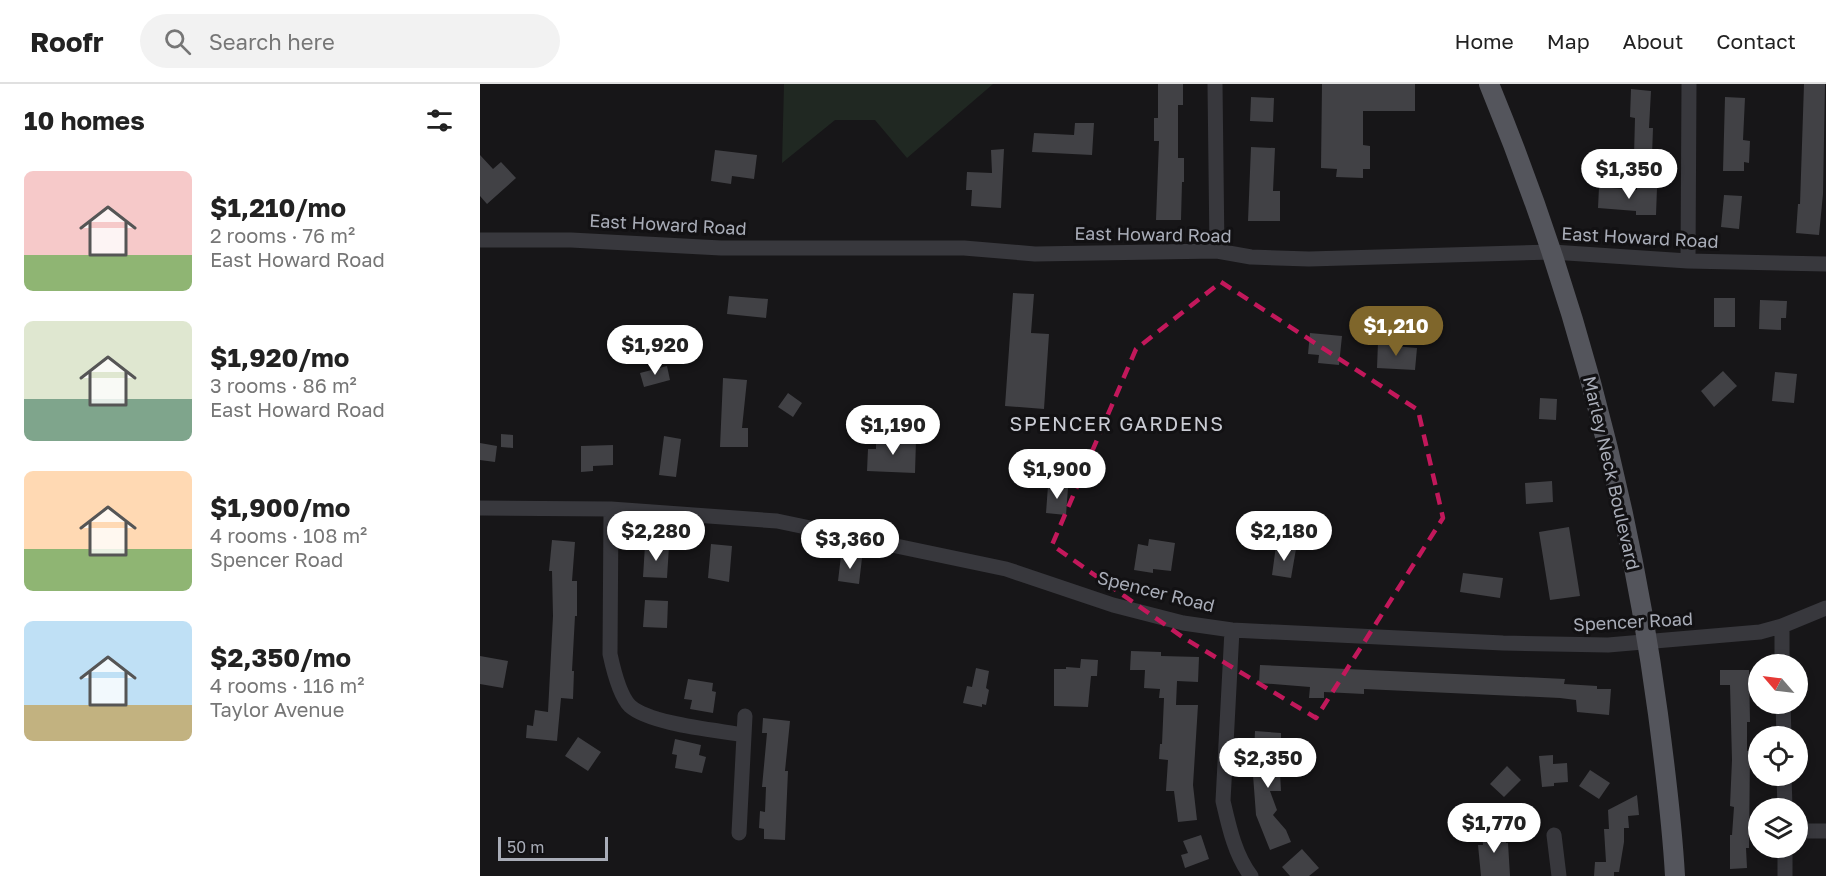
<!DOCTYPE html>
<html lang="en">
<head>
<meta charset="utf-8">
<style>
  :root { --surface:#fff; --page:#f2f2f2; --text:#222; --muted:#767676; --line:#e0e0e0; --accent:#7f662b }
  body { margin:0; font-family:"Golos Text",sans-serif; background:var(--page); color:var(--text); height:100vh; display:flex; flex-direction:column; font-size:22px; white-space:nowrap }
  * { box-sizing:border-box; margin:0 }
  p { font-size:20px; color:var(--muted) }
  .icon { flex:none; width:33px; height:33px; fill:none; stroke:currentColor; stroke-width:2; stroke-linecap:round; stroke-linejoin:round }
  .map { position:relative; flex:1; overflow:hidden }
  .side { display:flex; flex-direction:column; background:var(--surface); width:480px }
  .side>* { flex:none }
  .needle { width:39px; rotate:298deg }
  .controls { position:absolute; left:1268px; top:570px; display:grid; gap:12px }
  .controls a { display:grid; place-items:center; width:60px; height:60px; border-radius:50%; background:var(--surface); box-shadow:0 3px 9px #0003; font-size:30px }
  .scale { position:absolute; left:18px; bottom:15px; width:110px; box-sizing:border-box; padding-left:6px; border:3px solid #a9adb8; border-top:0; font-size:16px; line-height:21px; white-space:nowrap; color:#a9adb8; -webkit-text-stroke:4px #121113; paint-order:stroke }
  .price { position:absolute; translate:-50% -51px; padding:0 14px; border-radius:21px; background:#fff; color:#222; font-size:20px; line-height:39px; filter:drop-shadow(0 2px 3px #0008) }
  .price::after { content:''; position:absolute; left:50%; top:36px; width:18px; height:14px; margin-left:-9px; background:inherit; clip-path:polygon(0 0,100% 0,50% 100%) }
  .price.active { background:var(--accent); color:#fff }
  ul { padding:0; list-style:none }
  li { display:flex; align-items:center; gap:18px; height:150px; padding:0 24px }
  li span { display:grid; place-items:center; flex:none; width:168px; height:120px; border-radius:9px; color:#555 }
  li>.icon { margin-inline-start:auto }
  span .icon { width:72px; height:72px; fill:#fffc; stroke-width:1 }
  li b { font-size:26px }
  h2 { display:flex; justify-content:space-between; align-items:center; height:72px; padding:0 24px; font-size:26px }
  header { display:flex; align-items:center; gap:36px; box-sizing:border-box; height:84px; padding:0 30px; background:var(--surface); border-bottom:2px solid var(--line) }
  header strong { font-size:28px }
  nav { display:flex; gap:33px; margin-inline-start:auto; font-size:21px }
  .search { width:420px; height:54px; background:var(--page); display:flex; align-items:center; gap:15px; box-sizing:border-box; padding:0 21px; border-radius:33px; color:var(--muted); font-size:22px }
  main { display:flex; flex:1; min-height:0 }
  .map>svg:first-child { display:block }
  .green { fill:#202822 }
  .building { fill:#414145 }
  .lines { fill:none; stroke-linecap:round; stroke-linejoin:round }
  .minor { stroke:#38383d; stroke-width:15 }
  .major { stroke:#54555c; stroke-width:20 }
  .marked { fill:none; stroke:#c2185b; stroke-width:4.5; stroke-dasharray:12 8; stroke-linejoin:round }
  .labels { text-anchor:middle; stroke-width:6; stroke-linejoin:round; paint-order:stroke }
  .street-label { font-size:18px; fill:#a9adb8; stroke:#121113 }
  .neighbourhood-label { font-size:20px; letter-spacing:1.5px; fill:#caccd4; stroke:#121113 }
</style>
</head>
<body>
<header>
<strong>Roofr</strong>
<div class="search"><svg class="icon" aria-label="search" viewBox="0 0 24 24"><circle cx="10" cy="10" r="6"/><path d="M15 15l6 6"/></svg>Search here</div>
<nav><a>Home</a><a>Map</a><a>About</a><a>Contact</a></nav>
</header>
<main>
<section class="side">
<h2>10 homes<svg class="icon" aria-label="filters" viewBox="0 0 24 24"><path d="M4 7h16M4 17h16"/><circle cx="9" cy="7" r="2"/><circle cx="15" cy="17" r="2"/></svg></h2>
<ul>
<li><span style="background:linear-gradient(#f6c9c9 70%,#8fb573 0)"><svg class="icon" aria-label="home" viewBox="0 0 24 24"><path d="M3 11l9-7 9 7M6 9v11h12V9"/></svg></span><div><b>$1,210/mo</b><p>2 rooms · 76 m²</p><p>East Howard Road</p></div></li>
<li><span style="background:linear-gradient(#dfe7d0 65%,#7fa58c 0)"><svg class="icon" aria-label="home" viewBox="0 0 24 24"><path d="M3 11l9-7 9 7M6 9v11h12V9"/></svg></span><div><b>$1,920/mo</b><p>3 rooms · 86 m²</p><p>East Howard Road</p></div></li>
<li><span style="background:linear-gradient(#ffd9b3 65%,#8fb573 0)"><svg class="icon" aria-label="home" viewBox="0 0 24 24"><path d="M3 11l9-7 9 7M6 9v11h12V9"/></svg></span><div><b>$1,900/mo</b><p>4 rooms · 108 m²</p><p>Spencer Road</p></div></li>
<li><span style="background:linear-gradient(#bfe0f5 70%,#c2b280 0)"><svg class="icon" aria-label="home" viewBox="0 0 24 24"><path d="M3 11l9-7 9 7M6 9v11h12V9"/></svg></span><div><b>$2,350/mo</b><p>4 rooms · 116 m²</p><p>Taylor Avenue</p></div></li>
</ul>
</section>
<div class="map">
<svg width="1346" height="792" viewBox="0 0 1346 792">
  <rect width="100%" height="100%" fill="#171618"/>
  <path class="green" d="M304 0H513L427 74 395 36H355L302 79Z"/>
  <path class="building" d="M678 0H703V21H698V74H704V98H702L701 136H676L679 57H674V34H678Z
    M842 0H935V27H883V61L890 62V85H883V94L856 93 857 85 841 84Z
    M1324 0H1345L1343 110 1339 151 1316 149 1318 120H1320Z
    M1151 5 1171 7 1169 44H1173L1172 72H1154L1155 34 1150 33Z
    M771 13 794 14 793 38 770 37Z
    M1245 13 1265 14 1263 56 1270 57 1269 79 1264 78V87H1243Z
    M595 39H614L612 71 552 68 554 49 594 51Z
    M771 63 795 64 793 107H800V137H768Z
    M524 65 521 124 491 122 492 106H486L487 88 512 89 511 66Z
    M235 66 277 71 274 95 252 92 251 100 231 97Z
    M0 71 13 85 21 78 36 94 7 120 0 112Z
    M1119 103 1157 106V103L1177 104 1176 131H1156V127L1118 124Z
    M1244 111 1262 112 1259 145 1241 143Z
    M533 209 554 210 551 249 569 250 564 325 525 322Z
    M249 212 288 215 286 234 247 230Z
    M1234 214H1255V243H1234Z
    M1280 216 1307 217 1306 234H1301V246L1279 245Z
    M830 249 862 252 859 281 838 279 839 271 828 270Z
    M898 258H913V262L937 264 935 286 897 284Z
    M187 282 190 296 164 303 160 289Z
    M1243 287 1257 302 1234 323 1221 307Z
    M1295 288 1317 290 1314 319 1292 317Z
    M243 294 267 296 262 344H268V363H240Z
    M308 309 322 319 313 333 298 323Z
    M1060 314 1077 315 1076 336 1059 335Z
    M21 350 33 351V364L21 363Z
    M184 352 201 355 196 393 179 391Z
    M396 355 436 356 435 389 387 387 388 365H396Z
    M0 359 17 362 15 378 0 376Z
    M133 361V381L113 382V387L101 388V362Z
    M1072 397 1073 418 1046 420 1045 399Z
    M568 402 588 404 586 431 566 429Z
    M778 438 808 442 806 461 775 456Z
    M1089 443 1100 512 1070 516 1059 448Z
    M669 455 695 459 691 487 673 485V489L654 486 658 460 668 462Z
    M72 456 95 458 92 497H97V532H95L92 587H94L93 615 81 614 77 657 46 654 47 641 53 642 55 626 68 628 73 532 72 487H69Z
    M231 460 252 462 249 498 228 494Z
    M165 461 189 462 187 494 163 493Z
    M796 462 816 465 811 494 792 491Z
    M361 472 382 474 379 500 358 497Z
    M983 489 1023 494 1020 514 980 508Z
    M165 516 188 517 187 544 163 543Z
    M651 567 681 568V572L719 573 718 598 697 597 696 621H718L713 701 717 736 698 738 694 707H686L688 676 679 675 680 660H682L684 614H679L680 605 664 604 665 586H650Z
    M0 572 28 577 23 604 0 600Z
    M601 575 618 576 617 592H611L608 623 574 622V585H586V583L600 584Z
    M780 581 1085 595 1084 600 1117 602V605H1131L1129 631 1097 628 1096 616 1080 614 884 605V610L844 608V614H829L830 603 779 599Z
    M496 584 509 587 506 604 509 606 506 621 502 620V623L483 619 487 602 492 603Z
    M1240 586H1269L1270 638H1267V667H1270L1269 764H1266L1267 784 1250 785V751H1252L1254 723 1250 722 1252 676 1250 601H1240Z
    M208 595 233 599 232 607 236 608 233 629 210 625 212 616 204 615Z
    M283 634 310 637 305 687H308L305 756 284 755V745L279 744 280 727 285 728 286 703H282L287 649H282Z
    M775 647 801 649V662H793L792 687 800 688 801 707H790L797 726 793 731 806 746 811 758 790 766 776 731 773 691Z
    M98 653 121 668 108 687 85 672Z
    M195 655 221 661 219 671 226 673 222 689 195 684 197 671 192 670Z
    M1073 671V680L1087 679 1088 698 1074 699V702L1062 703 1059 672Z
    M1027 682 1041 696 1024 713 1010 700Z
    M1110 686 1130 699 1119 715 1099 702Z
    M1157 711 1159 731 1148 732 1149 744H1144V758L1139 788H1134V792H1114L1115 778H1126L1124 745H1129L1128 726Z
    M1025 744 1026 759H1028L1030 792H1001L998 761H1003L1002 746Z
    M721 751 729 775 705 784 701 771 708 769 703 757Z
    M822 765 839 784 829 792H810L802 783Z"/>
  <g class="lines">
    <path class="minor" d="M735 0 737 167
      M0 156H91L241 164H484L555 170 737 167 771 173 829 175 1072 168 1208 177 1346 180
      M1208 177 1209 0
      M0 424 131 425 297 437 526 485 633 521 703 539 752 546 1023 559 1128 561 1280 548 1302 542 1346 524
      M131 425 130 570C133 584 139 611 150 622 170 640 236 646 264 651
      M1302 542V580
      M752 546 743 717C749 743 755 771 771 792
      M1303 620 1304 652
      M1304 692 1305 724
      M1317 747H1346
      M259 749 265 632
      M1074 751 1079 792
      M1305 792V764"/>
    <path class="major" d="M1009 0C1092 201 1149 414 1178 630 1185 683 1192 738 1195 792"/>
  </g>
  <path class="marked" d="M741 198 938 326 963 434 836 634 704 554 572 461 656 265Z"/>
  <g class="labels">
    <g class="street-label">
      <text transform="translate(188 141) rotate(3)" y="6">East Howard Road</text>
      <text transform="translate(673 151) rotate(1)" y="6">East Howard Road</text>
      <text transform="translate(1160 154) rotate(3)" y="6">East Howard Road</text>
      <text transform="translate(1131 389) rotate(77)" y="6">Marley Neck Boulevard</text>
      <text transform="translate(676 508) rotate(14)" y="6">Spencer Road</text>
      <text transform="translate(1153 538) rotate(-3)" y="6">Spencer Road</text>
    </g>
    <g class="neighbourhood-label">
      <text x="637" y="347">SPENCER GARDENS</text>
    </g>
  </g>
</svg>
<div class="controls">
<a><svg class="needle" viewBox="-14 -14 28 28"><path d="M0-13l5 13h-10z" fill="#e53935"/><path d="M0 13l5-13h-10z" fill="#767676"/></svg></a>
<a><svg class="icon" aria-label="locate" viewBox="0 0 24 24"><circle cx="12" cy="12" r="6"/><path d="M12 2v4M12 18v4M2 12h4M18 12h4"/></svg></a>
<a><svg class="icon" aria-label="layers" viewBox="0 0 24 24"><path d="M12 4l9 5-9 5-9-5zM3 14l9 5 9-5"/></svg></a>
</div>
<div class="scale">50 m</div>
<b class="price" style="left:1149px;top:116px">$1,350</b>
<b class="price active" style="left:916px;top:273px">$1,210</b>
<b class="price" style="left:175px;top:292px">$1,920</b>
<b class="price" style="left:413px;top:372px">$1,190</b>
<b class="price" style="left:577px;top:416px">$1,900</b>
<b class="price" style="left:176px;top:478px">$2,280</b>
<b class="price" style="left:804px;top:478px">$2,180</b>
<b class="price" style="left:370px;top:486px">$3,360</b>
<b class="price" style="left:788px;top:705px">$2,350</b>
<b class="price" style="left:1014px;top:770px">$1,770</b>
</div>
</main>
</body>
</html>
